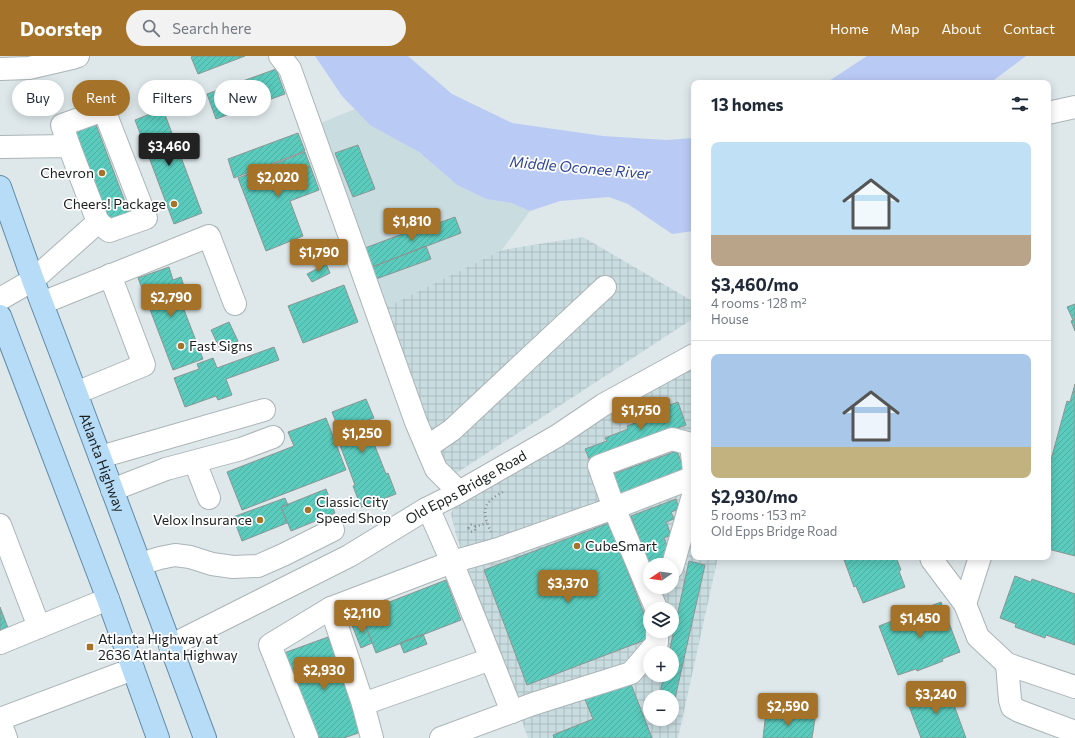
<!DOCTYPE html>
<html lang="en">
<head>
<meta charset="utf-8">
<style>
  :root { --surface:#fff; --page:#f2f2f3; --text:#1f2937; --muted:#747a83; --line:#e0e1e3; --accent:#a57229 }
  body { margin:0; font-family:Commissioner,sans-serif; background:var(--page); color:var(--text); height:100vh; display:flex; flex-direction:column; font-size:15px; white-space:nowrap }
  * { box-sizing:border-box; margin:0 }
  p { font-size:13px; color:var(--muted) }
  .icon { flex:none; width:22px; height:22px; fill:none; stroke:currentColor; stroke-width:2; stroke-linecap:round; stroke-linejoin:round }
  .map { position:relative; flex:1; overflow:hidden }
  .panel { position:absolute; left:691px; top:24px; width:360px; height:480px; display:flex; flex-direction:column; background:var(--surface); border-radius:8px; box-shadow:0 2px 10px #0003 }
  .panel>* { flex:none }
  .banner { position:absolute; left:12px; top:24px; width:380px; height:36px; display:flex; gap:8px }
  .needle { width:26px; rotate:257deg }
  .controls { position:absolute; left:643px; top:502px; display:grid; gap:8px }
  .controls a { display:grid; place-items:center; width:36px; height:36px; border-radius:50%; background:var(--surface); box-shadow:0 2px 10px #0003; font-size:20px }
  .price { position:absolute; translate:-50% -34px; padding:0 9px; border-radius:4px; background:var(--accent); color:#fff; font-size:13px; line-height:26px; filter:drop-shadow(0 1px 2px #0008) }
  .price::after { content:''; position:absolute; left:50%; top:24px; width:12px; height:9px; margin-left:-6px; background:inherit; clip-path:polygon(0 0,100% 0,50% 100%) }
  .price.active { background:#222; color:#fff }
  ul { padding:0; list-style:none }
  li { display:grid; align-content:center; gap:8px; height:212px; padding:0 20px }
  li+li { border-top:1px solid var(--line) }
  li span { display:grid; place-items:center; height:124px; border-radius:8px; color:#555 }
  li>.icon { margin-inline-start:auto }
  span .icon { width:72px; height:72px; fill:#fffc; stroke-width:1 }
  li b { font-size:17px }
  h2 { display:flex; justify-content:space-between; align-items:center; height:48px; padding:0 20px; font-size:17px }
  .chip { padding:0 14px; border-radius:18px; background:var(--surface); box-shadow:0 2px 10px #0003; font-size:14px; line-height:36px }
  .chip.active { background:var(--accent); color:#fff }
  header { display:flex; align-items:center; gap:24px; box-sizing:border-box; height:56px; padding:0 20px; background:var(--accent); color:#fff }
  header strong { font-size:19px }
  nav { display:flex; gap:22px; margin-inline-start:auto; font-size:14px }
  .search { width:280px; height:36px; background:var(--page); display:flex; align-items:center; gap:10px; box-sizing:border-box; padding:0 14px; border-radius:22px; color:var(--muted); font-size:15px }
  .map>svg:first-child { display:block }
  .built { fill:#c9dce0 }
  .industrial { fill:url(#industrial-grid); fill-rule:evenodd }
  .water { fill:#b9caf5 }
  .building { fill:url(#building-hatch); stroke:#8c9593 }
  .lines { fill:none; stroke-linecap:round; stroke-linejoin:round }
  .minor-casing { stroke:#abb4b6; stroke-width:24 }
  .major-casing { stroke:#618ba7; stroke-width:24 }
  .path { stroke:#868e8f; stroke-width:2.5; stroke-dasharray:1 3; stroke-linecap:butt }
  .minor { stroke:#fff; stroke-width:22 }
  .major { stroke:#b7dcf7; stroke-width:22 }
  .poi-dot { fill:#a57229; stroke:#fff; stroke-width:1.5 }
  .labels { text-anchor:middle; stroke-width:3.5; stroke-linejoin:round; paint-order:stroke }
  .poi-label { font-size:14px; fill:#1a1e1e; stroke:#fff; text-anchor:start }
  .street-label { font-size:14px; fill:#1a1e1e; stroke:#fff }
  .water-label { font-size:15px; font-style:italic; fill:#2f4596; stroke:#fff }
</style>
</head>
<body>
<header>
<strong>Doorstep</strong>
<div class="search"><svg class="icon" aria-label="search" viewBox="0 0 24 24"><circle cx="10" cy="10" r="6"/><path d="M15 15l6 6"/></svg>Search here</div>
<nav><a>Home</a><a>Map</a><a>About</a><a>Contact</a></nav>
</header>
<div class="map">
<svg width="1075" height="682" viewBox="0 0 1075 682">
  <defs>
    <pattern id="industrial-grid" width="8" height="8" patternUnits="userSpaceOnUse"><rect width="8" height="8" fill="#c9dce0"/><path d="M0 4h8M4 0v8" fill="none" stroke="#acbcc0"/></pattern>
    <pattern id="building-hatch" width="6" height="6" patternUnits="userSpaceOnUse"><rect width="6" height="6" fill="#5acbbd"/><path d="M-1 1l2-2M0 6l6-6M5 7l2-2" fill="none" stroke="#4eaea2"/></pattern>
  </defs>
  <rect width="100%" height="100%" fill="#dee8ea"/>
  <path class="built" d="M355 53 369 67 419 96 457 129 486 143 511 147 530 155 502 194 383 253 316 69Z"/>
  <path class="industrial" d="M583 181 694 246V262L455 418 445 410 424 366 383 253 502 194Z
    M694 306V501H718L678 682H528L456 479 451 458 457 443ZM650 509H672V531H650ZM650 553H672V575H650ZM650 597H672V619H650ZM650 641H672V663H650Z"/>
  <path class="water" d="M315 0H408L452 38 512 67 603 80 666 84 694 82V175L672 178 628 148 609 141 560 145 530 155 511 147 486 143 457 129 419 96 370 69 342 40Z
    M867 0H1026L990 27H826Z"/>
  <path class="building" d="M193 0H245L198 18 191 1Z
    M276 13 285 38 216 63 207 38Z
    M164 56 202 157 174 168 135 64 150 58 151 60Z
    M95 66 130 159 108 168 73 75Z
    M298 77 305 95 234 122 228 103Z
    M358 89 375 133 353 141 335 97Z
    M305 96 319 134 290 145 303 180 266 195 238 122Z
    M455 161 461 177 372 211 365 192 421 171 422 173Z
    M426 190 431 203 376 223 372 211Z
    M326 208 330 217 312 226 307 218Z
    M169 211 173 224 181 221 184 230 176 233 203 303 173 314 138 222Z
    M344 229 358 266 303 287 288 250Z
    M1075 248V275L1071 265 1073 264 1067 251Z
    M229 266 238 285 220 293 211 274Z
    M274 291 279 304 226 323 232 339 218 344 216 340 185 351 174 322 199 313 197 308 213 302 217 312Z
    M1075 328V500L1048 493V421L1051 412 1049 411 1067 345 1070 346Z
    M366 343 374 362 365 365 386 418 388 417 396 438 361 451 353 430 355 429 335 376 339 374 332 356Z
    M678 346 686 369 590 405 585 393 607 385 605 382 628 373 627 370 648 362 646 358Z
    M326 362 346 414 242 454 227 416 294 390 288 376Z
    M677 395 686 418 622 442 613 418Z
    M326 433 335 457 291 475 281 451Z
    M285 442 288 449 281 451 287 467 242 485 233 461Z
    M676 443 679 453 671 456 674 463 666 466 671 479 664 482 670 497 663 500 665 507 659 509H650V512L631 460Z
    M609 467 653 581 527 629 484 514Z
    M843 501H896L901 514 899 515 905 531 863 547 856 530 854 531Z
    M689 505 705 509 674 647H672V641H659L664 619H672V597H669Z
    M1015 520 1031 526 1032 523 1075 538V589L1046 579 1045 582 1015 571 1016 568 1000 562Z
    M446 524 461 564 376 597 361 557Z
    M941 546 960 596 942 603 943 605 917 615 916 613 898 619 879 570 897 563V561L922 551 923 553Z
    M0 551 8 572 0 574Z
    M364 565 372 587 361 592 352 569Z
    M423 578 427 588 404 597 400 587Z
    M328 581 364 675 344 682H316L284 597Z
    M629 623 652 682H554L553 679 593 663 584 641Z
    M947 630 966 682H921L907 645Z
    M766 656 815 663 812 682H763Z"/>
  <g class="lines">
    <defs>
      <g id="minor">
        <path d="M280 0 290 13 416 366 436 413 459 436"/>
        <path d="M0 13 29 12 72 2 78 0"/>
        <path d="M1048 57 1075 51"/>
        <path d="M69 90 62 69 104 54 146 162 109 175 98 166"/>
        <path d="M0 91 69 90 98 166 33 224 0 243"/>
        <path d="M42 247 209 180 235 248"/>
        <path d="M76 337 144 309 110 219"/>
        <path d="M427 391 452 374 605 231"/>
        <path d="M100 401 264 354"/>
        <path d="M195 406 209 442"/>
        <path d="M112 434 166 413 241 393 273 381"/>
        <path d="M0 469 39 571 108 543"/>
        <path d="M931 501 932 504 965 548 978 581 1007 608 1075 631"/>
        <path d="M140 508 160 502 175 499 190 501 212 508 233 511 258 510 283 499 333 474"/>
        <path d="M672 512 694 436"/>
        <path d="M965 548 980 501"/>
        <path d="M331 552 363 648 372 682"/>
        <path d="M656 552 614 452 599 410 672 383 691 388 694 416"/>
        <path d="M0 587 39 571"/>
        <path id="s1" d="M170 590 349 500 426 453 454 439 557 380 603 349 694 299"/>
        <path d="M491 603 512 656"/>
        <path d="M1007 608 1010 644 1012 651 1019 655 1075 676"/>
        <path d="M363 648 491 603 452 506 433 463 426 453"/>
        <path d="M0 663 133 613"/>
        <path d="M0 666 6 682"/>
        <path d="M307 682 270 589 331 552 452 506 498 493 614 452 694 421"/>
        <path d="M441 682 533 648 631 617 657 587V575"/>
      </g>
      <g id="major">
        <path id="s2" d="M0 131 33 224 76 337 205 682"/>
        <path d="M0 260 108 543 158 682"/>
      </g>
    </defs>
    <use href="#minor" class="minor-casing"/>
    <use href="#major" class="major-casing"/>
    <path class="path" d="M468.5 472a3.5 3.5 0 1 1 7 0a3.5 3.5 0 1 1-7 0Z
      M475 471 487 467
      M491 476C487 467 481 454 489 446 493 441 500 438 504 435"/>
    <use href="#minor" class="minor"/>
    <use href="#major" class="major"/>
  </g>
  <g class="poi-dot">
    <circle cx="102" cy="117" r="4"/>
    <circle cx="174" cy="148" r="4"/>
    <circle cx="181" cy="290" r="4"/>
    <circle cx="308" cy="454" r="4"/>
    <circle cx="260" cy="464" r="4"/>
    <circle cx="577" cy="490" r="4"/>
    <rect x="86" y="587" width="8" height="8" rx="2"/>
  </g>
  <g class="labels">
    <g class="poi-label">
      <text x="94" y="122" text-anchor="end">Chevron</text>
      <text x="166" y="153" text-anchor="end">Cheers! Package</text>
      <text x="189" y="295">Fast Signs</text>
      <text x="316" y="451">Classic City<tspan x="316" dy="16">Speed Shop</tspan></text>
      <text x="252" y="469" text-anchor="end">Velox Insurance</text>
      <text x="585" y="495">CubeSmart</text>
      <text x="98" y="588">Atlanta Highway at<tspan x="98" dy="16">2636 Atlanta Highway</tspan></text>
    </g>
    <g class="street-label">
      <text dy="5" stroke="none"><textPath href="#s2" startOffset="294">Atlanta Highway</textPath></text>
      <text dy="5" stroke="none"><textPath href="#s1" startOffset="336">Old Epps Bridge Road</textPath></text>
    </g>
    <g class="water-label">
      <text transform="translate(580 112) rotate(5)" y="5">Middle Oconee River</text>
    </g>
  </g>
</svg>
<div class="controls">
<a><svg class="needle" viewBox="-14 -14 28 28"><path d="M0-13l5 13h-10z" fill="#e53935"/><path d="M0 13l5-13h-10z" fill="#747a83"/></svg></a>
<a><svg class="icon" aria-label="layers" viewBox="0 0 24 24"><path d="M12 4l9 5-9 5-9-5zM3 14l9 5 9-5"/></svg></a>
<a>+</a>
<a>−</a>
</div>
<b class="price active" style="left:169px;top:111px">$3,460</b>
<b class="price" style="left:278px;top:142px">$2,020</b>
<b class="price" style="left:412px;top:186px">$1,810</b>
<b class="price" style="left:319px;top:217px">$1,790</b>
<b class="price" style="left:171px;top:262px">$2,790</b>
<b class="price" style="left:641px;top:375px">$1,750</b>
<b class="price" style="left:362px;top:398px">$1,250</b>
<b class="price" style="left:568px;top:548px">$3,370</b>
<b class="price" style="left:362px;top:578px">$2,110</b>
<b class="price" style="left:920px;top:583px">$1,450</b>
<b class="price" style="left:324px;top:635px">$2,930</b>
<b class="price" style="left:936px;top:659px">$3,240</b>
<b class="price" style="left:788px;top:671px">$2,590</b>
<div class="banner">
<a class="chip">Buy</a>
<a class="chip active">Rent</a>
<a class="chip">Filters</a>
<a class="chip">New</a>
</div>
<section class="panel">
<h2>13 homes<svg class="icon" aria-label="filters" viewBox="0 0 24 24"><path d="M4 7h16M4 17h16"/><circle cx="9" cy="7" r="2"/><circle cx="15" cy="17" r="2"/></svg></h2>
<ul>
<li><span style="background:linear-gradient(#bfe0f5 75%,#b9a48a 0)"><svg class="icon" aria-label="home" viewBox="0 0 24 24"><path d="M3 11l9-7 9 7M6 9v11h12V9"/></svg></span><div><b>$3,460/mo</b><p>4 rooms · 128 m²</p><p>House</p></div></li>
<li><span style="background:linear-gradient(#a9c7e8 75%,#c2b280 0)"><svg class="icon" aria-label="home" viewBox="0 0 24 24"><path d="M3 11l9-7 9 7M6 9v11h12V9"/></svg></span><div><b>$2,930/mo</b><p>5 rooms · 153 m²</p><p>Old Epps Bridge Road</p></div></li>
</ul>
</section>
</div>
</body>
</html>
